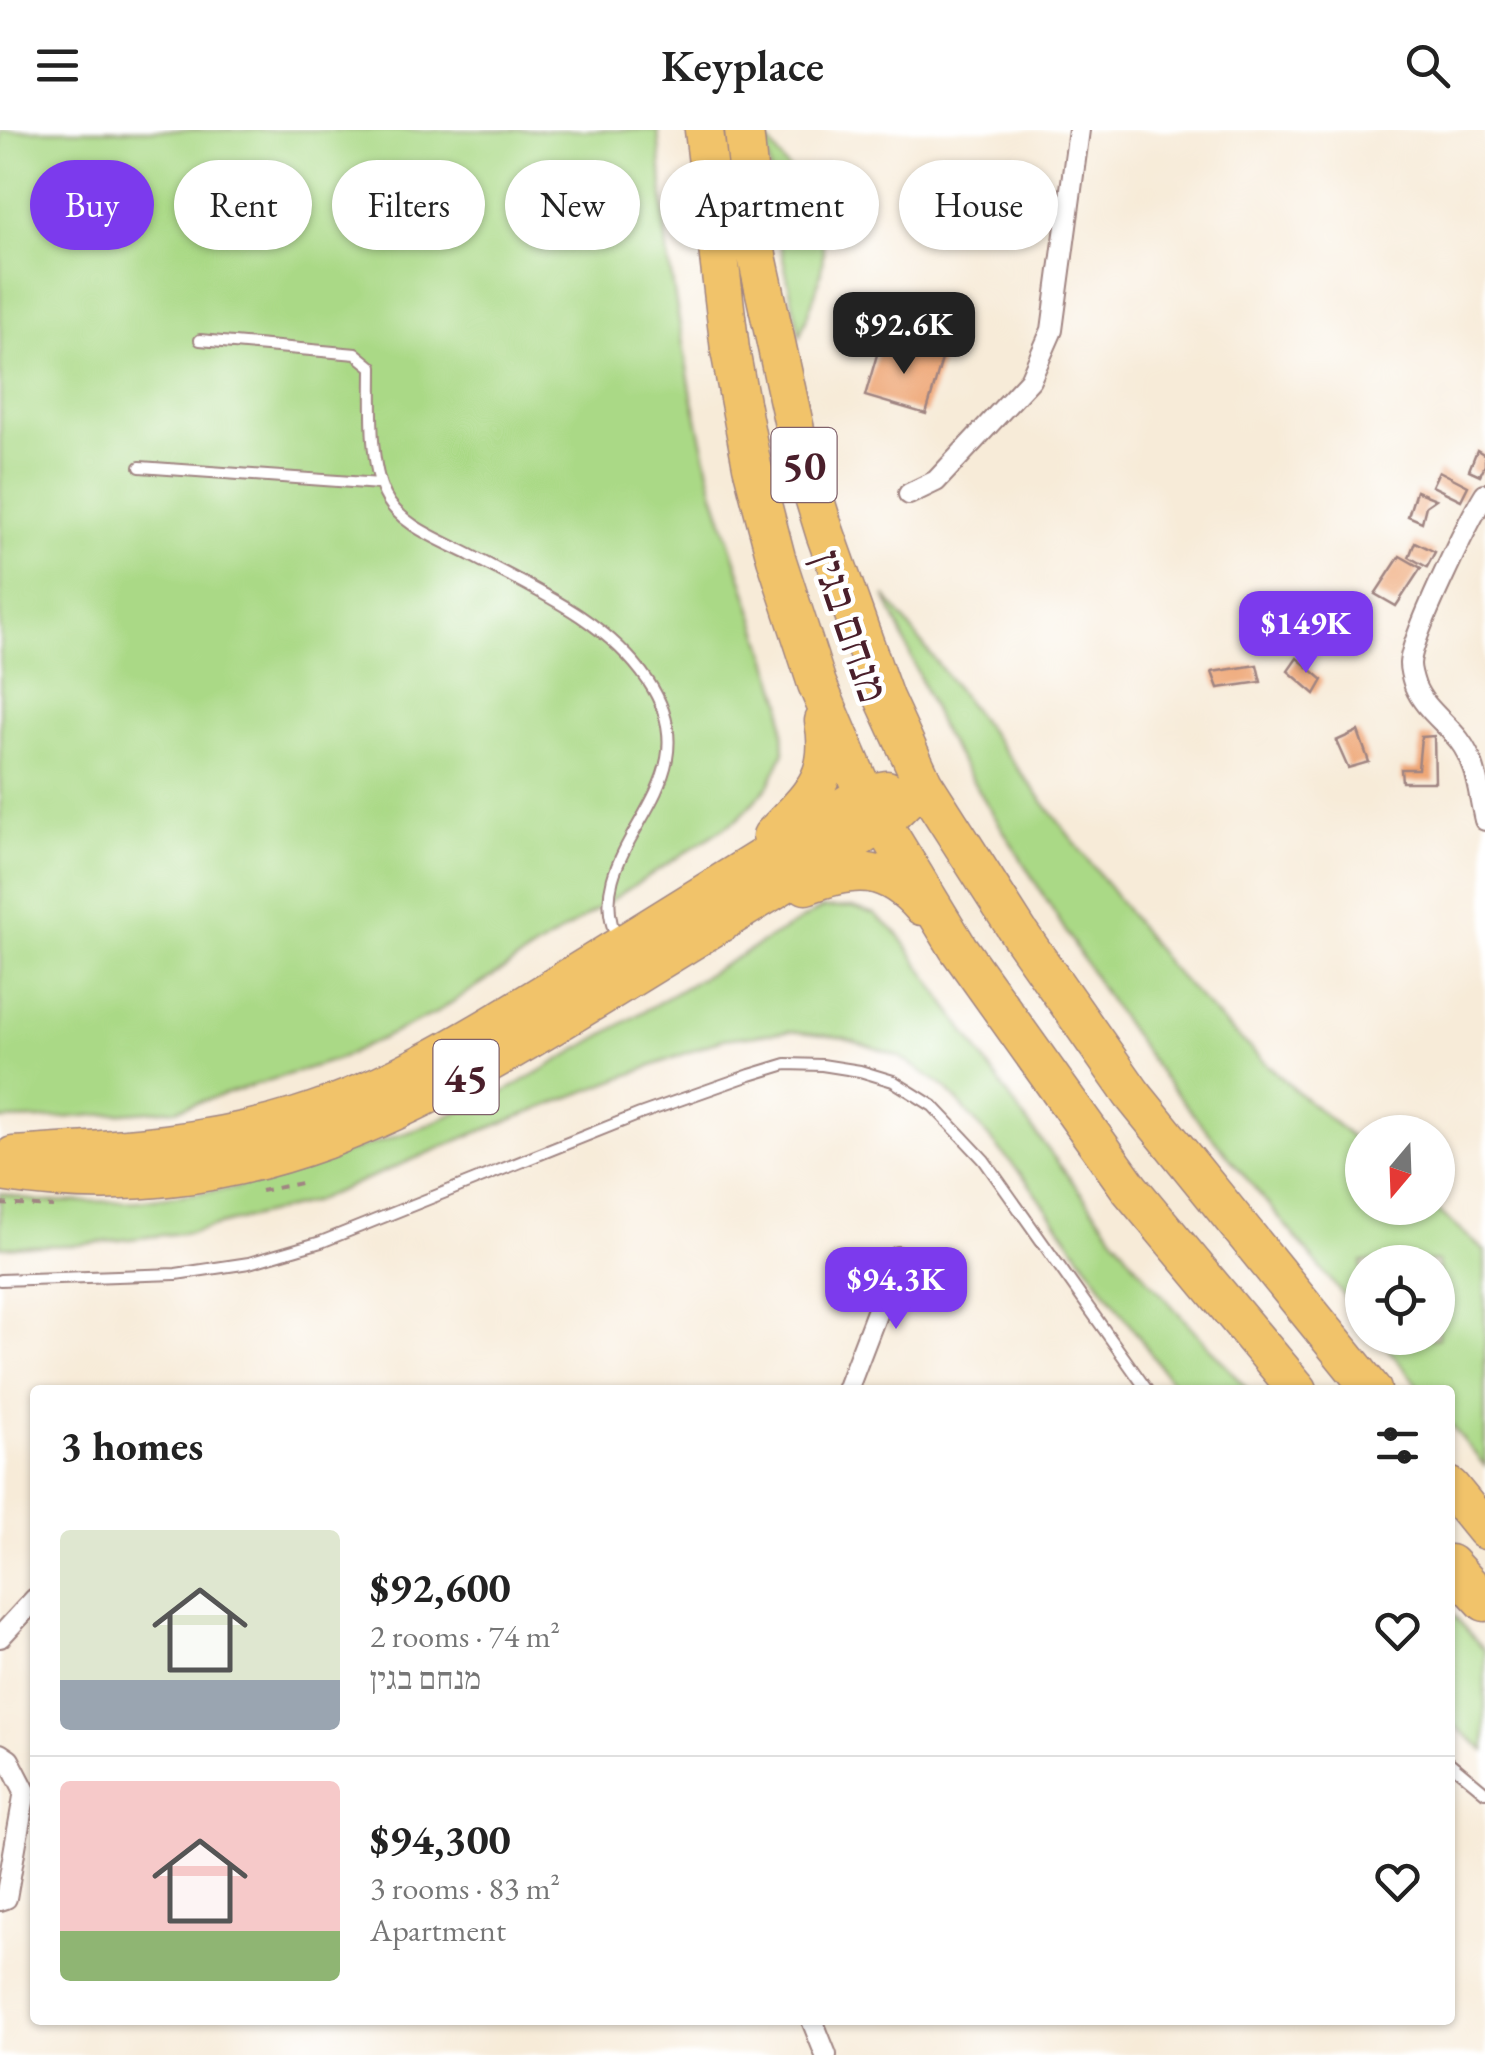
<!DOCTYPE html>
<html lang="en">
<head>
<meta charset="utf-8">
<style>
  :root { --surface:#fff; --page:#f6f6f6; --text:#222; --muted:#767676; --line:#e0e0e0; --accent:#7c3aed }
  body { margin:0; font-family:"EB Garamond","Frank Ruhl Libre",serif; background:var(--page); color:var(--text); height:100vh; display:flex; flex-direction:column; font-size:38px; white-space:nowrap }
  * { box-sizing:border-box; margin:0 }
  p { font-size:32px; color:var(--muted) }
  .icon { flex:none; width:55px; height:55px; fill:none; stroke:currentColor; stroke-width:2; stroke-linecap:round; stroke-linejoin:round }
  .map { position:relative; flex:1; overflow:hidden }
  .details { position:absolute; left:30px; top:1255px; width:1425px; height:640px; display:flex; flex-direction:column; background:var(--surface); border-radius:10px; box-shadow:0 2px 8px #0004 }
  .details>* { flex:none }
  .banner { position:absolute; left:30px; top:30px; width:1425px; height:90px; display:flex; gap:20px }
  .needle { width:65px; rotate:199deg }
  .fabs { position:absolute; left:1345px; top:985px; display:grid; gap:20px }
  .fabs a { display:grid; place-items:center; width:110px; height:110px; border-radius:50%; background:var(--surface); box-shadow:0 2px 8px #0004; font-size:50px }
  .price { position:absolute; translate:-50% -85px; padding:0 22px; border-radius:20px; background:var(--accent); color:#fff; font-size:32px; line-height:65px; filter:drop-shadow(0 2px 5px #0008) }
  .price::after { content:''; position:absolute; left:50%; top:60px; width:30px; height:22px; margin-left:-15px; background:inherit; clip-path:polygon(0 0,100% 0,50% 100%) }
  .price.current { background:#222; color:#fff }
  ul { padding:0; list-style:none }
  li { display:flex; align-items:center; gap:30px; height:250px; padding:0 30px }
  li+li { border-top:2px solid var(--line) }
  li span { display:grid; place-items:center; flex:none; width:280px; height:200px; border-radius:10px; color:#555 }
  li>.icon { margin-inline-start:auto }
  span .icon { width:120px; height:120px; fill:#fffc; stroke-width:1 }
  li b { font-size:42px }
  h2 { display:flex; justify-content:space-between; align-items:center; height:120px; padding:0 30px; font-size:42px }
  .pill { padding:0 35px; border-radius:45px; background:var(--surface); box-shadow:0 2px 8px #0004; font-size:35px; line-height:90px }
  .pill.current { background:var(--accent); color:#fff }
  header { display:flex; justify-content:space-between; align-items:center; height:130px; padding:0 30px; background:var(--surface); font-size:45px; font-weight:600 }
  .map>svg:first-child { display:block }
  .green { fill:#aad986; stroke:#7a7c58; stroke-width:2.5 }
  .building { fill:#eea472 }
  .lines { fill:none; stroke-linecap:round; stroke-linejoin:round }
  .lane-casing { stroke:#a08582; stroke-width:14 }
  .street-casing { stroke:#a08582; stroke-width:24 }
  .highway-casing { stroke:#a08582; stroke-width:41 }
  .path { stroke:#a08582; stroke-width:4; stroke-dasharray:8 8; stroke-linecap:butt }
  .lane { stroke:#fff; stroke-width:10 }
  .street { stroke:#fff; stroke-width:20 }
  .highway { stroke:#f1c36a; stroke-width:38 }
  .labels { text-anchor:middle; stroke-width:9; stroke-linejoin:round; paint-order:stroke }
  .shield { fill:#fff; stroke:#80626b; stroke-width:2.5 }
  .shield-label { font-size:42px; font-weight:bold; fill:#4a1f2b }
  .street-label { font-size:45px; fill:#4a1f2b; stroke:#fff }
</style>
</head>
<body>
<header><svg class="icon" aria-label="menu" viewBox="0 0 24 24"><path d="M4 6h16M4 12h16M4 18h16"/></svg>Keyplace<svg class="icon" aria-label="search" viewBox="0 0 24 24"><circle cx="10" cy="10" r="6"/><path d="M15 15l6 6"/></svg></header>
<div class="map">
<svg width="1485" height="1925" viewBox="0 0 1485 1925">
  <rect width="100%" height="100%" fill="#fff"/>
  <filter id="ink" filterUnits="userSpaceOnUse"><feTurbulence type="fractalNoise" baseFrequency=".01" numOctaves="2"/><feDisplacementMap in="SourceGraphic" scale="20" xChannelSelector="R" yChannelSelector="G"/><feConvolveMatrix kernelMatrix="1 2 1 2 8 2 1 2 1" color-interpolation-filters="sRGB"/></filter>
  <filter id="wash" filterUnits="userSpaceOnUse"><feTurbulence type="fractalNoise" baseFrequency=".0048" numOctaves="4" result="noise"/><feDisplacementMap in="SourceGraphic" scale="40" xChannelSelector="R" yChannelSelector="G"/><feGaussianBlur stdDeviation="2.25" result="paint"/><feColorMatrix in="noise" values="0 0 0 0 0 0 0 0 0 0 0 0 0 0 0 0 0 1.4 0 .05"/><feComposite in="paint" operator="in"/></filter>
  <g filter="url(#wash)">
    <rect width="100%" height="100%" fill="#f7ebd8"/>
    <path class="green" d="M0 0H658L667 121 692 266 714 363 782 572 784 622 769 655 739 688 434 884 338 929 177 979 46 989 0 990Z
      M766 8C789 40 823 78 823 121 823 150 809 179 800 206L778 105Z
      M885 465 1169 836 1226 896 1295 960 1362 1016V1078H1435L1485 1121V1336L1450 1294V1260H1422L1379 1208H1438V1132H1362V1188L1162 946 1104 863 943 603Z
      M852 777 875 784 899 805 1021 984 1138 1138 1248 1260H1177L1027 1051 946 958 898 926 845 908 791 901 723 909 471 1005 312 1072 191 1102 78 1115 0 1117V1063L42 1072 137 1071 235 1058 418 999 506 961 822 778Z
      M1450 1482 1485 1520V1621L1450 1592Z"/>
    <g id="blocks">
      <path class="building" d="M881 211 942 229 926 284 865 266Z
        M1477 320 1485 325V335L1480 345 1469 340Z
        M1439 341 1468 356 1461 370 1432 356Z
        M1416 361 1436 369 1426 376 1422 392 1408 386Z
        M1415 412 1435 422 1427 437 1409 427Z
        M1400 426 1421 438 1396 476 1375 464Z
        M1297 528 1323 550 1315 564 1288 541Z
        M1257 535 1261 552 1218 558 1212 542Z
        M1358 601 1369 632 1348 638 1336 611Z
        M1434 606 1435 652H1402L1401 639H1418L1421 607Z"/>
    </g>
  </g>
  <g filter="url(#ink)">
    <use href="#blocks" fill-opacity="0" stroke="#a08582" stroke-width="2.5"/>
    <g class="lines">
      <defs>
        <path id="lane" d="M200 210 356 224 372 237C372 273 369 333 385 365 399 395 441 410 470 425 532 458 607 490 648 551 721 659 573 715 618 811
          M140 337 380 354
          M0 1150 176 1144 249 1133 321 1112 640 984 750 945 786 934 822 935 860 941 893 951 933 976 984 1030 1147 1260
          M1450 1633 1485 1662"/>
        <path id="street" d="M909 364 936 351 1030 250 1052 200 1079 0
          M1485 364C1469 390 1411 507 1410 534 1410 540 1413 550 1415 556 1424 578 1445 592 1459 610 1478 635 1478 662 1485 690
          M847 1260 898 1127
          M0 1507 35 1469
          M0 1624 9 1630 25 1661 6 1768 0 1770
          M812 1890 826 1925"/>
        <path id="highway" d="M704 0 730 220 752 336 776 428 817 554 864 664 958 818 1130 1059 1298 1260
          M744 0 757 126 799 318 825 403 884 568 923 653 1019 803 1132 964 1372 1260
          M772 706C809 667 835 649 824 591
          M806 755C855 736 886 735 922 776
          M13 1026C109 1020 204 1016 297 987 404 954 499 891 593 833 683 777 774 721 864 664L887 660
          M0 1042C243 1081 418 979 616 857 705 803 793 748 881 694L923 653
          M1450 1357 1485 1400
          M1450 1434 1485 1472"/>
      </defs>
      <use href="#lane" class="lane-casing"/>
      <use href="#street" class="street-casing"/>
      <use href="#highway" class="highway-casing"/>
      <path class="path" d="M261 1061 301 1053
        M0 1074 53 1077"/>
      <use href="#lane" class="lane"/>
      <use href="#street" class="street"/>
      <use href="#highway" class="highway"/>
    </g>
  </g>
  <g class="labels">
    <g class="shield">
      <rect x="771.5" y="298" width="65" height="74" rx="8"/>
      <rect x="433.5" y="910" width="65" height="74" rx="8"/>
    </g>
    <g class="shield-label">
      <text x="804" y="350">50</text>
      <text x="466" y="962">45</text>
    </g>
    <g class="street-label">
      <text transform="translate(851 496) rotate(71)" y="16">מנחם בגין</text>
    </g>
  </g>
</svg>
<div class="fabs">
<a><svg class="needle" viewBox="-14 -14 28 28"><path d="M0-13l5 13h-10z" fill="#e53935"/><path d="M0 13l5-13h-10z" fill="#767676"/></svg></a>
<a><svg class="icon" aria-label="locate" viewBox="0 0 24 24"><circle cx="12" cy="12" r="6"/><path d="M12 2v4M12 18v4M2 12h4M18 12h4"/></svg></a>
</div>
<b class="price current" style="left:904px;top:247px">$92.6K</b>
<b class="price" style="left:1306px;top:546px">$149K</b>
<b class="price" style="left:896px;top:1202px">$94.3K</b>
<div class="banner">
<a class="pill current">Buy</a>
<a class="pill">Rent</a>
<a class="pill">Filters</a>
<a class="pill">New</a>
<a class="pill">Apartment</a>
<a class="pill">House</a>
</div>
<section class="details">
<h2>3 homes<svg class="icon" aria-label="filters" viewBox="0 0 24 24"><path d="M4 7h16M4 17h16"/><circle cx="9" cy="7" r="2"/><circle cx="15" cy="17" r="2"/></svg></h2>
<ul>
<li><span style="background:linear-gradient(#dfe7d0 75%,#9aa5b1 0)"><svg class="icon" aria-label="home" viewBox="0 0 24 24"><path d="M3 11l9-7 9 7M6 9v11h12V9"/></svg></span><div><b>$92,600</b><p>2 rooms · 74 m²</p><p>מנחם בגין</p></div><svg class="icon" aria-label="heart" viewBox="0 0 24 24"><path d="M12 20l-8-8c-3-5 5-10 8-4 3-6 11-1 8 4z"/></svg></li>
<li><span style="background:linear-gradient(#f6c9c9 75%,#8fb573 0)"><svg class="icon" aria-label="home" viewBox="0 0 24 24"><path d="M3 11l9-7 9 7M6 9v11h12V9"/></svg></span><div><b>$94,300</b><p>3 rooms · 83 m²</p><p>Apartment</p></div><svg class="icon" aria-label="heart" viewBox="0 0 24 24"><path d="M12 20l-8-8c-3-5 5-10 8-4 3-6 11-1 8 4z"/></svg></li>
</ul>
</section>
</div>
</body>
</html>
